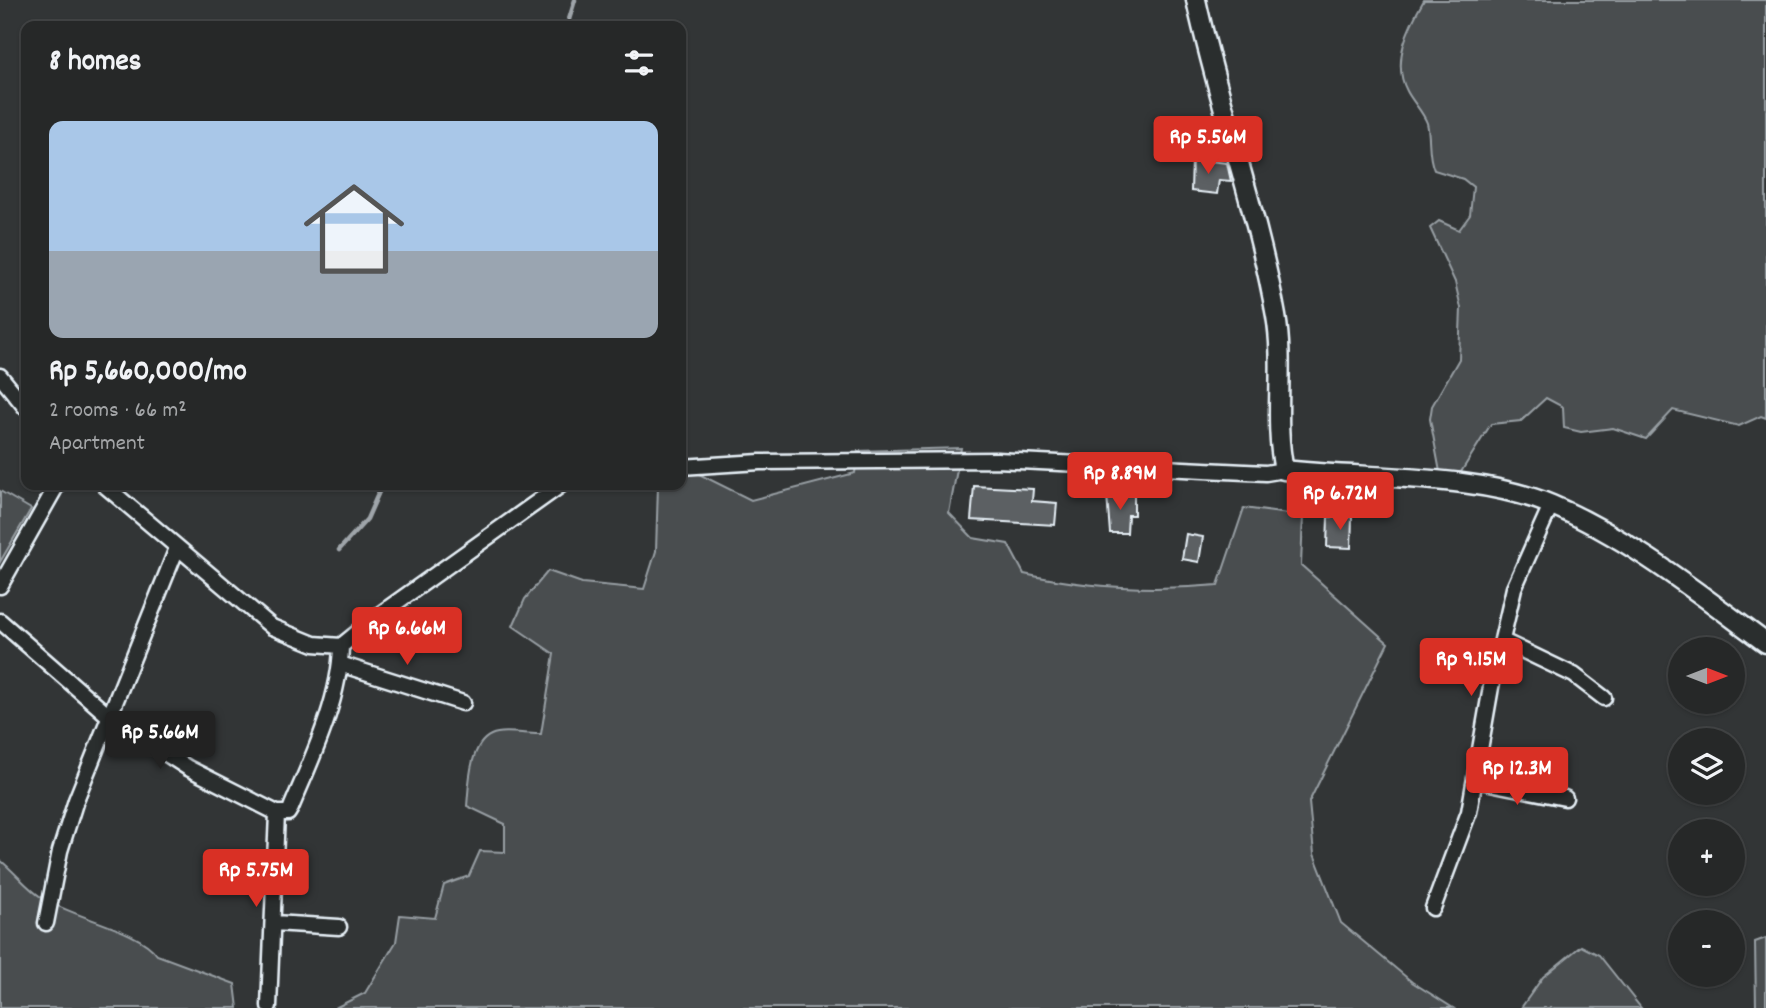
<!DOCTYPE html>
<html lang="en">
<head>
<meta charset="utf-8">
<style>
  :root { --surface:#262828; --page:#323434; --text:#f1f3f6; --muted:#a4a6a8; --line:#424445; --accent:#d93025 }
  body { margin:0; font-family:Dekko,sans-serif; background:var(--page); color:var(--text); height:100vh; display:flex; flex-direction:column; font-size:26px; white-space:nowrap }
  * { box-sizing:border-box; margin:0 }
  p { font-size:23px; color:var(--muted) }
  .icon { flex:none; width:38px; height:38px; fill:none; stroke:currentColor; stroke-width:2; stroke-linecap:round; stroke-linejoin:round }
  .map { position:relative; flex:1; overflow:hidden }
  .drawer { position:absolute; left:21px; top:21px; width:665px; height:469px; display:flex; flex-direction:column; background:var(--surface); border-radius:14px; box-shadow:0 2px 5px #0004,0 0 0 2px var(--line) }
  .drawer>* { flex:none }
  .needle { width:46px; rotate:90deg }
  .fabs { position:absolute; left:1668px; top:637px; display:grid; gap:14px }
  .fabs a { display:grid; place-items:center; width:77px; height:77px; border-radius:50%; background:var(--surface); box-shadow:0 2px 5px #0004,0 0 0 2px var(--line); font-size:35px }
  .price { position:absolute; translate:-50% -60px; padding:0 16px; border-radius:7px; background:var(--accent); color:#fff; font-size:23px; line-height:46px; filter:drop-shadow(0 2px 4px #0008) }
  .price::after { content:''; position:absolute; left:50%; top:42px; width:21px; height:16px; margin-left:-10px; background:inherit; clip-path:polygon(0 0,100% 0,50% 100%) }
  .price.on { background:#222; color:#fff }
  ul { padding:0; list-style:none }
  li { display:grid; align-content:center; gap:14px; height:371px; padding:0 28px }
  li+li { border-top:2px solid var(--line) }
  li span { display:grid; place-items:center; height:217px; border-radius:14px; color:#555 }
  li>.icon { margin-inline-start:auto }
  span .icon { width:126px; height:126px; fill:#fffc; stroke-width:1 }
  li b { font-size:30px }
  h2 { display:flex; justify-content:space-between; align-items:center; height:84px; padding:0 28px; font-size:30px }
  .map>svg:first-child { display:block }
  .green { fill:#494d4f; stroke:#989fa4; stroke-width:2 }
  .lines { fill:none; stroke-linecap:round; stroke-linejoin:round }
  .stream { stroke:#9fa5aa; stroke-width:4.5 }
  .building { fill:#5c6063; stroke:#e8f1f8; stroke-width:2 }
  .minor-casing { stroke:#e8f1f8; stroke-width:19 }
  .major-casing { stroke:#e8f1f8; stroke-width:23 }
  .minor { stroke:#2a2d2e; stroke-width:14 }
  .major { stroke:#2a2d2e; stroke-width:18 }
</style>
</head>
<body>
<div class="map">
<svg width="1766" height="1008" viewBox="0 0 1766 1008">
  <rect width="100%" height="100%" fill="#323536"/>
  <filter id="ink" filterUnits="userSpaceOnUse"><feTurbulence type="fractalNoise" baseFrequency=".0143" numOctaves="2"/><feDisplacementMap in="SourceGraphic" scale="14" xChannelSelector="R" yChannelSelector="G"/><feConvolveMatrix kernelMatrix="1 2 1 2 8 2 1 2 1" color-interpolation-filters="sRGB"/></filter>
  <g filter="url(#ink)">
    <path class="green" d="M1424 0H1766V418L1761 416 1739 426 1673 410 1646 439 1613 428 1581 432 1564 428 1563 407 1546 398 1521 421 1491 424 1461 472H1440L1430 419 1432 406 1459 359 1461 308 1455 282 1430 228 1439 221 1459 230 1470 215 1473 187 1463 179 1434 170C1427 154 1431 139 1427 123 1423 112 1412 101 1407 91 1391 61 1409 26 1424 0Z
      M961 448 949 513 973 538 1008 544 1024 574C1088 588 1153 591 1218 585L1244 508 1303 516 1301 565 1388 643 1309 802 1314 854 1341 923 1412 982 1453 1008H335L365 993 396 942 400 915 435 918 444 885 469 876 480 851 505 852V824L467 806C469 785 469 745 491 735 504 729 528 735 541 734L554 654 513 626 525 599 548 571 582 583 644 589 656 551 658 485H681V465L751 500 855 473 858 451Z
      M0 491 31 509 0 562Z
      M0 860C14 871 27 888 41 897 72 918 140 929 157 955L235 984 238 1008H0Z
      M1766 938V1008H1756L1755 942Z
      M1581 946 1599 955 1641 1008H1521L1543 977Z"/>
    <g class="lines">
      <path class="stream" d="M567 26 575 0
        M339 550 367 519 382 485"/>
    </g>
    <path class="building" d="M1192 159 1227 163 1231 181 1219 180 1217 194 1191 191Z
      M974 486 1033 489 1032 501 1057 503 1055 525 971 520Z
      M1107 495H1134V515H1128L1127 533H1110Z
      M1328 517H1352L1351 548 1327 547Z
      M1186 534 1203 537 1199 562 1182 559Z"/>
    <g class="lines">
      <defs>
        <path id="minor" d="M0 376 26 408
          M681 467 760 462 997 460 1266 473 1284 470
          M104 485 272 627 314 644 341 646 383 612 561 485
          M0 586 57 485
          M0 621 111 718 188 768 277 813H288L291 808C312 758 340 700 341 646
          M1503 641 1574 675 1604 698
          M340 664 463 703
          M1475 780 1565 798
          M1433 908 1469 812 1491 687 1514 588 1551 505
          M46 923 60 851 76 800 177 548
          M274 923 339 927
          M269 1006 277 813"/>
        <path id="major" d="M1196 0C1219 106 1257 209 1276 316 1285 367 1273 419 1284 470 1369 480 1473 472 1552 505 1631 539 1698 593 1766 643"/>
      </defs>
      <use href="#minor" class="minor-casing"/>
      <use href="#major" class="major-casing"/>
      <use href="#minor" class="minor"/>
      <use href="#major" class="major"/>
    </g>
  </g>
</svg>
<div class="fabs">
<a><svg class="needle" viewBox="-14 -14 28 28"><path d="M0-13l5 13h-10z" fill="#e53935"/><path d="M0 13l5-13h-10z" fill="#a4a6a8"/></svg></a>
<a><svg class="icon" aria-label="layers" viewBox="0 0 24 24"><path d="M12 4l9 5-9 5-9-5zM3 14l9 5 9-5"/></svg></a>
<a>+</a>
<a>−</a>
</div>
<b class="price" style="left:1208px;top:176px">Rp 5.56M</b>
<b class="price" style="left:1120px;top:512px">Rp 8.89M</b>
<b class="price" style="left:1340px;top:532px">Rp 6.72M</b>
<b class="price" style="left:407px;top:667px">Rp 6.66M</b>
<b class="price" style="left:1471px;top:698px">Rp 9.15M</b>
<b class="price on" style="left:160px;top:771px">Rp 5.66M</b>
<b class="price" style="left:1517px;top:807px">Rp 12.3M</b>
<b class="price" style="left:256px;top:909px">Rp 5.75M</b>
<section class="drawer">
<h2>8 homes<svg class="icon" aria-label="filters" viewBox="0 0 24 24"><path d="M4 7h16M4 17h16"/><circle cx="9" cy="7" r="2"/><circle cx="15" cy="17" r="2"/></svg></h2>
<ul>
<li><span style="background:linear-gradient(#a9c7e8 60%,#9aa5b1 0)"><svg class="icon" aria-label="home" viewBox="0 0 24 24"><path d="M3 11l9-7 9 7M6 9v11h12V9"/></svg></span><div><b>Rp 5,660,000/mo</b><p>2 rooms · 66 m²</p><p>Apartment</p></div></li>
</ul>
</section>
</div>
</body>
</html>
